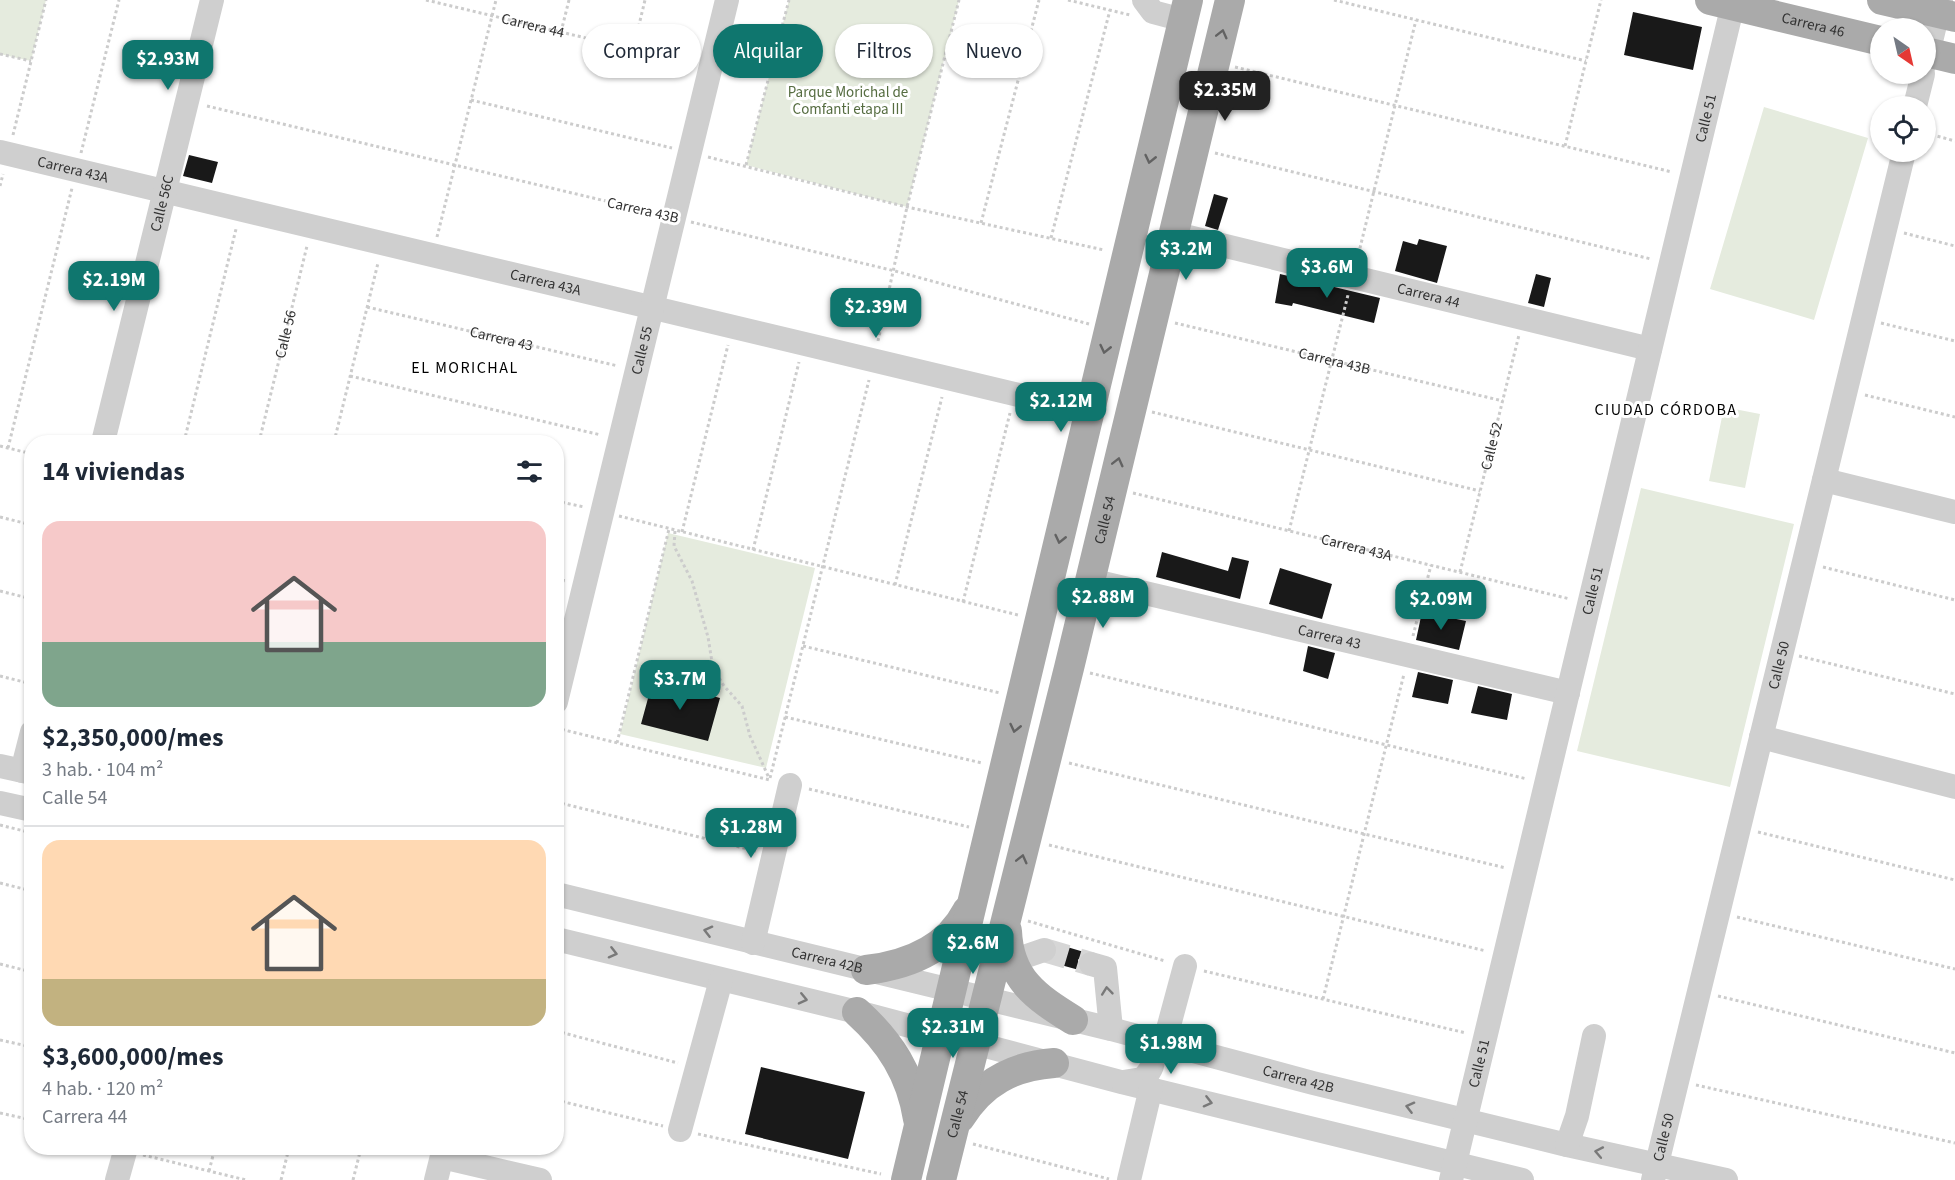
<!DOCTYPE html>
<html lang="es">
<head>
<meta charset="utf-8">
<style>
  :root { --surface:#fff; --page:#f2f2f3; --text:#1f2937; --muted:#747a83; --line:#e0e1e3; --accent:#0f766e }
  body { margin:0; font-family:"Source Sans 3",sans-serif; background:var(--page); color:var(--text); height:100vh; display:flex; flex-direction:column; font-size:22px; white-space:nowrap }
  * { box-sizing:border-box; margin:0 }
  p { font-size:20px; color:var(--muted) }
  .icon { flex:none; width:33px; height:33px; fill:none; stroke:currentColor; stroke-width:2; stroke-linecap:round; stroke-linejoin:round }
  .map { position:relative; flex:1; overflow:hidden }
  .sheet { position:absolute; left:24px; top:435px; width:540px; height:720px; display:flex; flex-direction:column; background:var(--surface); border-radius:24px; box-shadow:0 2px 4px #0004 }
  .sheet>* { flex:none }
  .hud { position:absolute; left:582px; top:24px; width:570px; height:54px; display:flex; gap:12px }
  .needle { width:39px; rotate:146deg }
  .controls { position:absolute; left:1870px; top:18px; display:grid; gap:12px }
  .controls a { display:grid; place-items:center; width:66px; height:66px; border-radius:50%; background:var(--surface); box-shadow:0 2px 4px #0004; font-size:30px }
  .price { position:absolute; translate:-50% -51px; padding:0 14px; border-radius:12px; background:var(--accent); color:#fff; font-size:20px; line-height:39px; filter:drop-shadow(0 2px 3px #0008) }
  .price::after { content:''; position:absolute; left:50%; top:36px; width:18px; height:14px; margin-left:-9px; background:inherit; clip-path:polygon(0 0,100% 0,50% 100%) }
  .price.on { background:#222; color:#fff }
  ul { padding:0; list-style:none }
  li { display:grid; align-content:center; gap:12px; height:318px; padding:0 18px }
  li+li { border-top:2px solid var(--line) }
  li span { display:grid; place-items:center; height:186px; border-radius:18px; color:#555 }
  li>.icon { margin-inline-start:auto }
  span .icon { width:108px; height:108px; fill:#fffc; stroke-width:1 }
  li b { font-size:26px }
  h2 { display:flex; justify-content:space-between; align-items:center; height:72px; padding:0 18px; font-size:26px }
  .tag { padding:0 21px; border-radius:27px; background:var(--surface); box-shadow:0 2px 4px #0004; font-size:21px; line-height:54px }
  .tag.on { background:var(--accent); color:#fff }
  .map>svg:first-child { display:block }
  .green { fill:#e5ebde }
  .building { fill:#191919 }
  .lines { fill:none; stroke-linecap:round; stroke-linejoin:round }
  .minor-tunnel { stroke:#d6d6d6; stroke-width:24; stroke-dasharray:24 12; stroke-linecap:butt }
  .path { stroke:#ccc; stroke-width:3; stroke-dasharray:3 3; stroke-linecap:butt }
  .minor { stroke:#cfcfcf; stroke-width:24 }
  .major { stroke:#aaa; stroke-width:30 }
  .oneway { stroke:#626262 }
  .oneway2 { stroke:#797979 }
  .labels { text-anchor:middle; stroke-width:6; stroke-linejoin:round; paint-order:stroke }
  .street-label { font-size:15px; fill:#323232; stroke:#fff }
  .park-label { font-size:15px; fill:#566d41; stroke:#fff }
  .neighbourhood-label { font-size:16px; letter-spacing:1.5px; fill:#000; stroke:#fff }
</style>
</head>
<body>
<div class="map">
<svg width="1955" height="1180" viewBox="0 0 1955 1180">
  <rect width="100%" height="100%" fill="#fff"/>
  <path class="green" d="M0 0H46L31 61 0 54Z
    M789 0H959L907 207 746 165Z
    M1764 107 1868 138 1814 320 1710 289Z
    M1724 407 1760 414 1745 488 1709 481Z
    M1641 488 1794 524 1730 787 1577 751Z
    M668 533 815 568 766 768 620 734Z"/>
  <path class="building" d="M1633 12 1702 27 1693 70 1624 55Z
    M189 155 218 162 212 183 183 176Z
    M1214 194 1228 198 1218 230 1205 226Z
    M1419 239 1447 246 1437 283 1395 271 1403 241 1417 245Z
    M1280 274 1380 298 1374 323 1293 303 1292 306 1275 303Z
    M1536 274 1551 278 1544 307 1528 303Z
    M1162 552 1228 571 1232 557 1249 561 1240 599 1156 577Z
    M1280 568 1332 584 1322 619 1269 604Z
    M1422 612 1466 621 1459 650 1416 640Z
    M1308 646 1335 653 1328 679 1303 671Z
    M1418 672 1453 680 1448 704 1412 697Z
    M653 680 720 698 708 741 641 724Z
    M1478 686 1512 694 1507 720 1471 713Z
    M1057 944 1084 952 1078 960 1079 970 1050 962 1058 953Z
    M761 1067 865 1092 848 1159 745 1134Z"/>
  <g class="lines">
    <path class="minor-tunnel" d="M1044 950 1091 964"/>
    <g class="path">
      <path id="s1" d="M426 0 691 63"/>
      <path d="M1068 0 1130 15"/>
      <path d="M1334 0 1586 61"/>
      <path d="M561 32 569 0"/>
      <path d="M633 50 645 0"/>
      <path d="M0 54 31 61"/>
      <path d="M1235 67 1672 172"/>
      <path d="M471 100 672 148"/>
      <path d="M207 106 656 213"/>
      <path d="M1926 133 1955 141"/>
      <path d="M13 135 46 0"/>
      <path d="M1565 146 1601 0"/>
      <path d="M81 153 119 0"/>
      <path d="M1215 153 1651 259"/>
      <path d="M708 157 907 207 1104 250"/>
      <path d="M746 165 789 0"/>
      <path d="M0 186 3 174"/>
      <path d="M691 222 895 271 1089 324"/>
      <path d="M981 223 1039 0"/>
      <path d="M1904 233 1955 246"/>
      <path d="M437 237 496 0"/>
      <path d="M1051 238 1110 10"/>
      <path d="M1357 260 1416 20"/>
      <path id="s2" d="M367 307 618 366"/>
      <path id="s3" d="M1175 323 1503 401"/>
      <path d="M1881 323 1955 341"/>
      <path d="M878 341 907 207 959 0"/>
      <path d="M350 376 601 435"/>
      <path d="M1865 395 1955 417"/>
      <path d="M1152 412 1480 491"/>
      <path d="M184 442 236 229"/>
      <path id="s4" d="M259 442 307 246"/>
      <path d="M334 442 378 263"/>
      <path d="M0 446 32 454"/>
      <path d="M8 448 72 188"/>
      <path id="s5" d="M1133 493 1570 599"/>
      <path d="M556 501 584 507"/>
      <path d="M619 516 1018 615"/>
      <path d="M0 517 32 525"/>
      <path d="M675 531 674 546 692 581 708 637 713 668 724 686 742 706 750 736 769 778"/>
      <path d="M1289 531 1348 295"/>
      <path d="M682 532 728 345"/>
      <path d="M753 550 799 362"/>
      <path d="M1823 567 1955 600"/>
      <path id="s6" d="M1460 572 1519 335"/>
      <path d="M556 579 566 581"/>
      <path d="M895 585 942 397"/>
      <path d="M0 591 32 599"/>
      <path d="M963 602 1010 413"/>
      <path d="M1413 636 1431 565"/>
      <path d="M803 646 1000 693"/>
      <path d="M1799 656 1955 694"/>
      <path d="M1090 673 1527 779"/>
      <path d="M0 676 32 684"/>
      <path d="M785 717 982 763"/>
      <path d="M556 728 770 780"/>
      <path d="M617 743 669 529"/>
      <path d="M1069 763 1506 868"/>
      <path d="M770 778 869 380"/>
      <path d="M809 789 969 827"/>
      <path d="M556 802 756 851"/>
      <path d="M0 825 32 833"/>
      <path d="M1758 832 1955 880"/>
      <path d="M1049 845 1486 951"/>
      <path d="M0 883 32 891"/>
      <path d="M1737 917 1955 969"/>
      <path d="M1028 921 1165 961"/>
      <path d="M0 964 32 972"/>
      <path d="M1204 971 1466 1033"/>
      <path d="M1718 996 1955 1053"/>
      <path d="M1323 999 1404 674"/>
      <path d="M556 1031 678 1063"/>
      <path d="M0 1040 32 1047"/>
      <path d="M1696 1085 1955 1143"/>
      <path d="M556 1100 663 1126"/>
      <path d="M0 1113 32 1120"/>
      <path d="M698 1134 881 1174"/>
      <path d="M973 1144 1109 1179"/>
      <path d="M143 1155 246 1180"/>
      <path d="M209 1171 215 1148"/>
      <path d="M281 1180 289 1148"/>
      <path d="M353 1180 361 1148"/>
    </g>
    <g class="minor">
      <path d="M1144 0 1153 12 1183 20"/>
      <path d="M1926 62 1941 0"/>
      <path d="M1915 106 1923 74"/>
      <path id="s7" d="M0 152 1090 412"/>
      <path id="s8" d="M1172 233 1650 349"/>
      <path id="s9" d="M103 442 212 0"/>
      <path d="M1824 480 1955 512"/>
      <path id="s10" d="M1090 580 1568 693"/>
      <path id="s11" d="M556 702 727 0"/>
      <path d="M1761 737 1955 787"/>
      <path d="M0 766 32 773"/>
      <path d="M22 771 32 732"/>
      <path d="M0 803 32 810"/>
      <path id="s12" d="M556 894 1111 1029 1313 1083 1567 1145 1726 1180"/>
      <path d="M556 939 857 1012 1121 1082 1522 1180"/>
      <path d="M753 943 790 785"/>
      <path d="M1012 961 1044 950"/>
      <path d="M1091 964 1105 968 1111 1029"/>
      <path d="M1164 1044 1185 966"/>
      <path d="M1123 1082 1142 1079C1158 1066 1156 1048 1140 1037"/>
      <path d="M680 1130 721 980"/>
      <path d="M1567 1145 1577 1116 1594 1036"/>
      <path d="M442 1157 540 1180"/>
      <path d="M117 1180 126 1148"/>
      <path d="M436 1180 444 1148"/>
      <path d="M1129 1180 1151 1088"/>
      <path id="s13" d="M1451 1180 1734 0"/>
      <path id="s14" d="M1653 1180 1904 152"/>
    </g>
    <g class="major">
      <path id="s15" d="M1710 0 1881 41"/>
      <path d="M1882 0 1955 17"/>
      <path d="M1926 52 1955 59"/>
      <path d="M1007 931C1009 979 1036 997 1073 1020"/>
      <path d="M866 970C908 965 947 950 967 911"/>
      <path d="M857 1012C890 1042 911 1074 918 1119"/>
      <path d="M960 1118C982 1082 1013 1066 1054 1063"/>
      <path d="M906 1180 1188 0"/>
      <path id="s16" d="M941 1180 1069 668 1230 0"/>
    </g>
  </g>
  <defs><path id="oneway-chevron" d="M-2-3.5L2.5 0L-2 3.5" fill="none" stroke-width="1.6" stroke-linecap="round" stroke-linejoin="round" transform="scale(1.5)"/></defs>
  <g class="oneway">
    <use href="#oneway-chevron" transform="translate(1222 34) rotate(-76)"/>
    <use href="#oneway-chevron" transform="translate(1150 159) rotate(103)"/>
    <use href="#oneway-chevron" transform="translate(1105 349) rotate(103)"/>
    <use href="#oneway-chevron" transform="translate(1118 462) rotate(-76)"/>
    <use href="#oneway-chevron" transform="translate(1060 539) rotate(103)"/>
    <use href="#oneway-chevron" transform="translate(1015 728) rotate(103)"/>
    <use href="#oneway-chevron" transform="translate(1022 859) rotate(-76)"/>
  </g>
  <g class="oneway2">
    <use href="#oneway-chevron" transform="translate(708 931) rotate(-166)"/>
    <use href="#oneway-chevron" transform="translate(613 953) rotate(14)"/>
    <use href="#oneway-chevron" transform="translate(1107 991) rotate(-96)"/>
    <use href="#oneway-chevron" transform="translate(803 999) rotate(13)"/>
    <use href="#oneway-chevron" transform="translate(1208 1102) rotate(14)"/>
    <use href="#oneway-chevron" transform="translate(1410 1107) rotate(-166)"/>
    <use href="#oneway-chevron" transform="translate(1599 1152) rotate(-169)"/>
  </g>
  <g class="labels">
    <g class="street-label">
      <text dy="5" stroke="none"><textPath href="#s15" startOffset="106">Carrera 46</textPath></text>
      <text dy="5" stroke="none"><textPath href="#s1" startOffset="110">Carrera 44</textPath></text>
      <text dy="5" stroke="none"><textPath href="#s13" startOffset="1092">Calle 51</textPath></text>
      <text dy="5" stroke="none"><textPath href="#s7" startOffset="75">Carrera 43A</textPath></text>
      <text dy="5" stroke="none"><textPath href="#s9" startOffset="246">Calle 56C</textPath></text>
      <text transform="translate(643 210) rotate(13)" y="5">Carrera 43B</text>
      <text dy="5" stroke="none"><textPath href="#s7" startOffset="561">Carrera 43A</textPath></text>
      <text dy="5" stroke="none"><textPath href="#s8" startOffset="264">Carrera 44</textPath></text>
      <text dy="5" stroke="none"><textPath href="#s4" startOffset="111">Calle 56</textPath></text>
      <text dy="5" stroke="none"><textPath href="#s2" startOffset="138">Carrera 43</textPath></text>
      <text dy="5" stroke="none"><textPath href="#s11" startOffset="362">Calle 55</textPath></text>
      <text dy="5" stroke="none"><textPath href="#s3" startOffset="164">Carrera 43B</textPath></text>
      <text dy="5" stroke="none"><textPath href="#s6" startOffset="130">Calle 52</textPath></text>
      <text dy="5" stroke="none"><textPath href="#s16" startOffset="680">Calle 54</textPath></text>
      <text dy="5" stroke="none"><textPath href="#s5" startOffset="230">Carrera 43A</textPath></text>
      <text dy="5" stroke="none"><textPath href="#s13" startOffset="606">Calle 51</textPath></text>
      <text dy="5" stroke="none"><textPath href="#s10" startOffset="246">Carrera 43</textPath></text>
      <text dy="5" stroke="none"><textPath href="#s14" startOffset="530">Calle 50</textPath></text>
      <text dy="5" stroke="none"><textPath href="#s12" startOffset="279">Carrera 42B</textPath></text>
      <text dy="5" stroke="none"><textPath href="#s13" startOffset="120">Calle 51</textPath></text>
      <text dy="5" stroke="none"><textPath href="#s12" startOffset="765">Carrera 42B</textPath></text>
      <text dy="5" stroke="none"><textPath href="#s16" startOffset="68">Calle 54</textPath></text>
      <text dy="5" stroke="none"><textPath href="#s14" startOffset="44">Calle 50</textPath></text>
    </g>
    <g class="park-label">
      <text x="848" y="97">Parque Morichal de<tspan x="848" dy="17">Comfanti etapa III</tspan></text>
    </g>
    <g class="neighbourhood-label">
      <text x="465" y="373">EL MORICHAL</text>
      <text x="1666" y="415">CIUDAD CÓRDOBA</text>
    </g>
  </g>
</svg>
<div class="controls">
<a><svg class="needle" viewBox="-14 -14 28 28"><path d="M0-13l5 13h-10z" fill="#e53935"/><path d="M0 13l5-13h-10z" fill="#747a83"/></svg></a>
<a><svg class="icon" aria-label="locate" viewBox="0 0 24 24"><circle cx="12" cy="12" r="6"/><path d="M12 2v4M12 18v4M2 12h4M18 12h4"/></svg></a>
</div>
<b class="price" style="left:168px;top:91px">$2.93M</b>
<b class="price on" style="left:1225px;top:122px">$2.35M</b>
<b class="price" style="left:1186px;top:281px">$3.2M</b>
<b class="price" style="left:1327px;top:299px">$3.6M</b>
<b class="price" style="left:114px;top:312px">$2.19M</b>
<b class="price" style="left:876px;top:339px">$2.39M</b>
<b class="price" style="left:1061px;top:433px">$2.12M</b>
<b class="price" style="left:1103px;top:629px">$2.88M</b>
<b class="price" style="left:1441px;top:631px">$2.09M</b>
<b class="price" style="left:680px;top:711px">$3.7M</b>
<b class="price" style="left:751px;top:859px">$1.28M</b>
<b class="price" style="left:973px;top:975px">$2.6M</b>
<b class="price" style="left:953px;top:1059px">$2.31M</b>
<b class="price" style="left:1171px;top:1075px">$1.98M</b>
<div class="hud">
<a class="tag">Comprar</a>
<a class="tag on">Alquilar</a>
<a class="tag">Filtros</a>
<a class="tag">Nuevo</a>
</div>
<section class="sheet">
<h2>14 viviendas<svg class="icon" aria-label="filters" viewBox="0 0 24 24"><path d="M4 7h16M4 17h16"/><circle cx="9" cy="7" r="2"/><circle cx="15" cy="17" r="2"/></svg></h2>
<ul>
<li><span style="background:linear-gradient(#f6c9c9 65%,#7fa58c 0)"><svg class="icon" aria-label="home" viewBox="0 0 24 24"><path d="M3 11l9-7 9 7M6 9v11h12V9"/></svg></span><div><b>$2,350,000/mes</b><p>3 hab. · 104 m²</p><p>Calle 54</p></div></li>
<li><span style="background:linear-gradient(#ffd9b3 75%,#c2b280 0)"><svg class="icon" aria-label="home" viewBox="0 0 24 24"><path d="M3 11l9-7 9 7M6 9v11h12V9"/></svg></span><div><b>$3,600,000/mes</b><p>4 hab. · 120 m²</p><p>Carrera 44</p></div></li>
</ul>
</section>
</div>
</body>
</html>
